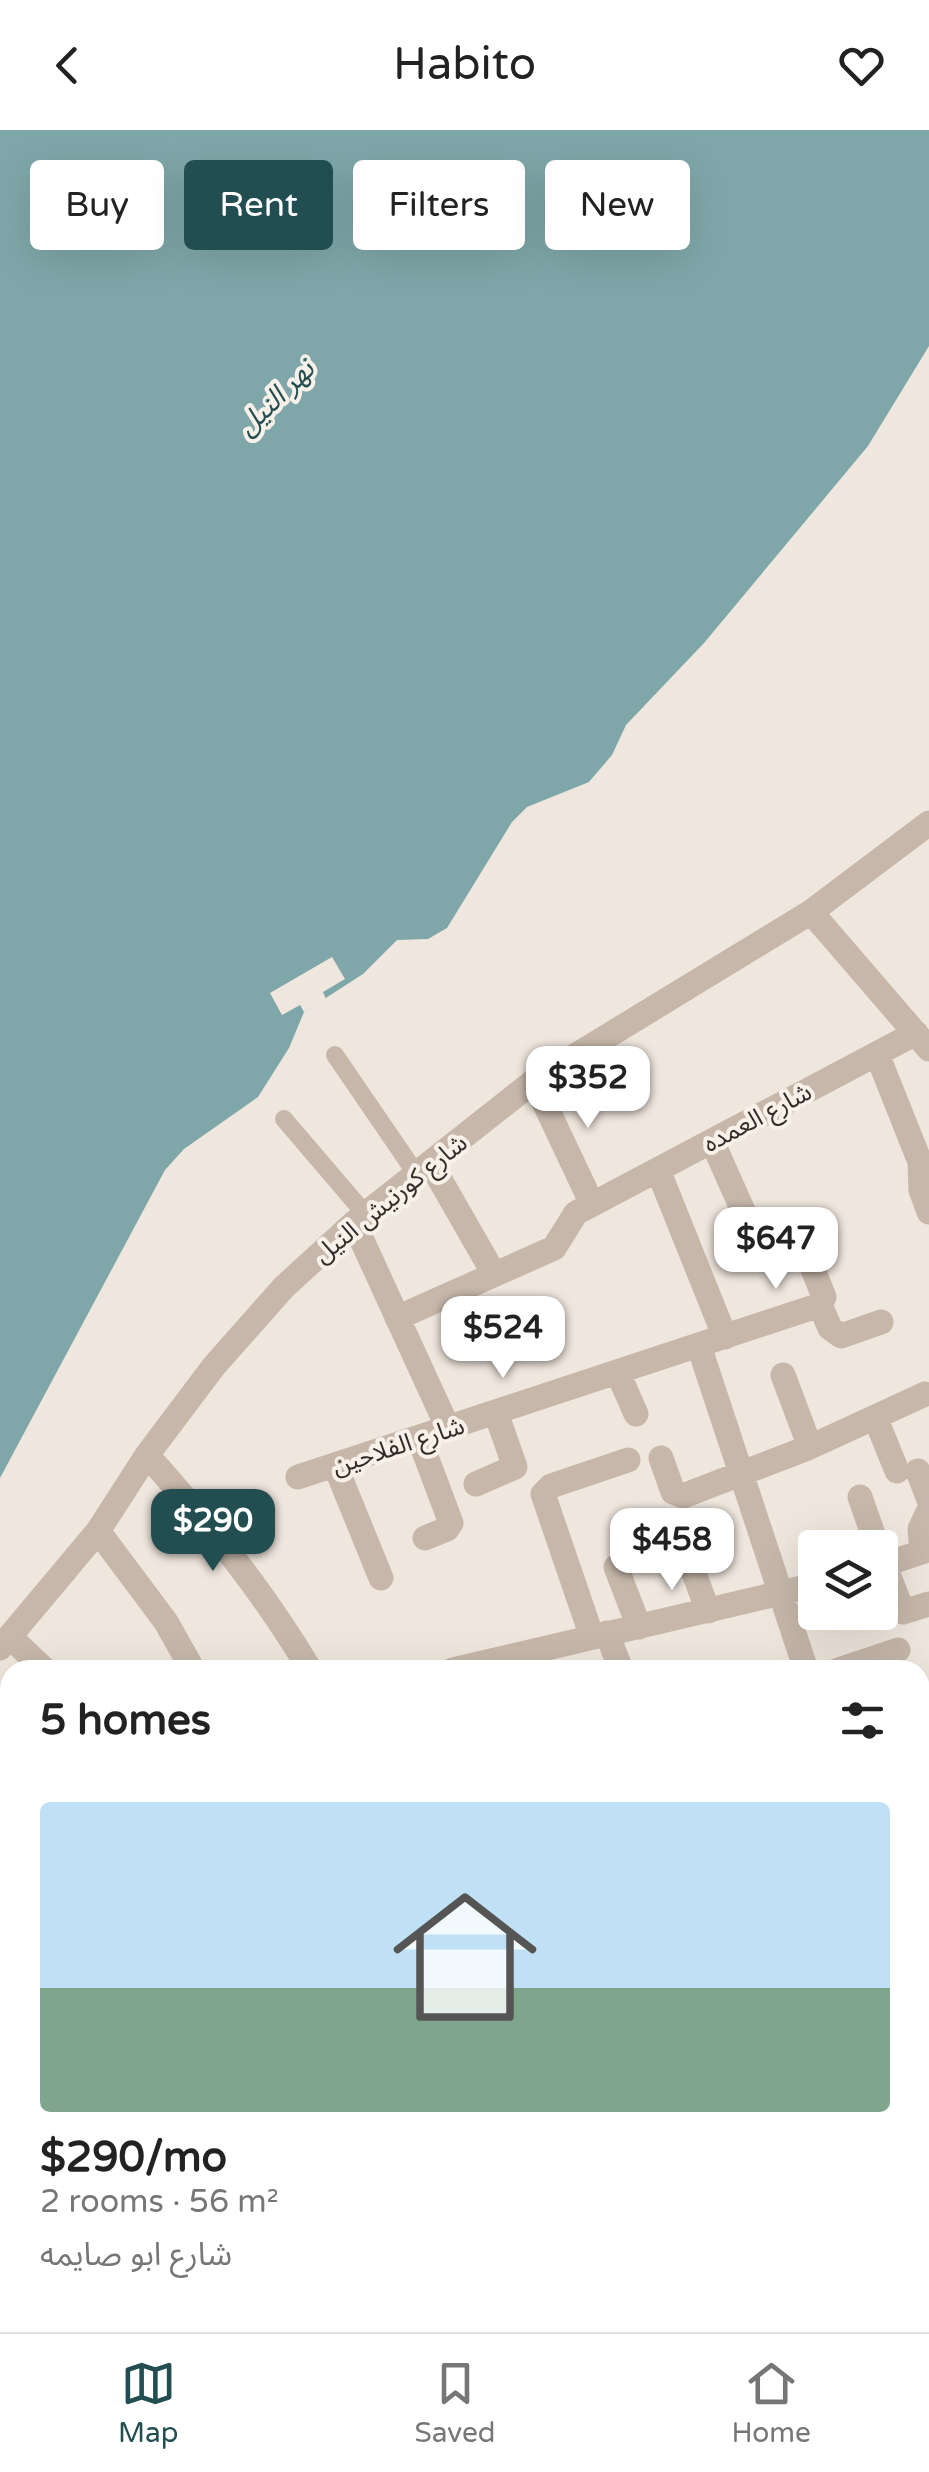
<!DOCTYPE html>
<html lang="en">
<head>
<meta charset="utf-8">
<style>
  :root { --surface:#fff; --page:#f6f6f6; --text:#222; --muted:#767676; --line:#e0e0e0; --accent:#234e51 }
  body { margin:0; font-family:"Varela Round","Noto Sans Arabic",sans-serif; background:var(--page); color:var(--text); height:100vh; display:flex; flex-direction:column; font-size:38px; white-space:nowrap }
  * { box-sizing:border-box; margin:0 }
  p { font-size:32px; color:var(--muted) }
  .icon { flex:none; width:55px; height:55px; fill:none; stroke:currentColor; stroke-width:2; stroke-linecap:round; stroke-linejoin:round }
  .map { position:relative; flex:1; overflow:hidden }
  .side { position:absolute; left:0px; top:1530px; width:930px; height:672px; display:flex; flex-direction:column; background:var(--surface); border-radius:30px 30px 0 0; box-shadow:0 10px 40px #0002 }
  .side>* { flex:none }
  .guide { position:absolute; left:30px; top:30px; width:870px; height:90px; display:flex; gap:20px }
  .tools { position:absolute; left:798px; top:1400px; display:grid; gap:20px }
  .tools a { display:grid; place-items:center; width:100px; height:100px; border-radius:10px; background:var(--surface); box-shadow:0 10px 40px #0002; font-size:50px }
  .price { position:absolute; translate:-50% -85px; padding:0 22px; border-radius:20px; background:#fff; color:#222; font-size:32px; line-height:65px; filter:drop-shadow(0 2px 5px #0008) }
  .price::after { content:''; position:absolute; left:50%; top:60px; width:30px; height:22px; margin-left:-15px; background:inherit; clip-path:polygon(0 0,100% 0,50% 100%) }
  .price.active { background:var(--accent); color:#fff }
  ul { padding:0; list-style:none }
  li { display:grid; align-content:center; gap:20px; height:530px; padding:0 40px }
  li+li { border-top:2px solid var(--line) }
  li span { display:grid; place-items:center; height:310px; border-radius:10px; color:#555 }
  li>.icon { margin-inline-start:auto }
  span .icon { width:180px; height:180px; fill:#fffc; stroke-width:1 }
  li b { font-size:42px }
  h2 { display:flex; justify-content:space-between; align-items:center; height:120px; padding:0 40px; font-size:42px }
  .chip { padding:0 35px; border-radius:10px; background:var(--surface); box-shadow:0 10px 40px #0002; font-size:35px; line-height:90px }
  .chip.active { background:var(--accent); color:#fff }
  header { display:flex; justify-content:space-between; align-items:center; height:130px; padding:0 40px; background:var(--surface); font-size:45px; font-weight:600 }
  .dock { display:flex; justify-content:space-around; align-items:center; height:140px; border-top:2px solid var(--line); background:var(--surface); font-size:28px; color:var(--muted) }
  .dock a { display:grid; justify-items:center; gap:5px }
  .dock .active { color:var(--accent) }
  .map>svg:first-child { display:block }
  .water { fill:#7fa7a9 }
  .pier { fill:#efe6dd }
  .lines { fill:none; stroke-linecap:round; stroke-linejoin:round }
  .lane { stroke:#c6b7aa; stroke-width:18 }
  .street { stroke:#c6b7aa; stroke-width:25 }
  .highway { stroke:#544741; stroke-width:30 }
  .labels { text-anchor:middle; stroke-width:8; stroke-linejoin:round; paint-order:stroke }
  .street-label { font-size:25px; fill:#342c29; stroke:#f7f1e9 }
  .water-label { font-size:28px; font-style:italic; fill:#234e51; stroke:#f7f1e9 }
</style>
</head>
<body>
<header><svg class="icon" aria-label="back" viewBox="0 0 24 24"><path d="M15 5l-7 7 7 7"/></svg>Habito<svg class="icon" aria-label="heart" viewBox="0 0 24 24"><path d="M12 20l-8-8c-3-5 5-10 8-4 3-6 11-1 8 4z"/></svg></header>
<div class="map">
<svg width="929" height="2202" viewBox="0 0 929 2202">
  <rect width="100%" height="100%" fill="#efe6dd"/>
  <path class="water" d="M0 0H929V216L868 316 704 513 626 595 612 625 589 652 527 677 512 692 447 798 428 809 397 810 363 844 304 882 289 918 258 967 184 1019 165 1040 0 1348Z"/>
  <path class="pier" d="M332 827 345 849 323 862 326 869 304 882 300 875 282 885 270 863Z"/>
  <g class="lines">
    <path class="lane" d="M335 925 417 1045
      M284 989 366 1085
      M0 1625 10 1607
      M0 1659 10 1666
      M0 1743 10 1726
      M0 2065 10 2066
      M74 2192 76 2202"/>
    <path class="street" d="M811 782 929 919
      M877 924 920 1032 921 1060 929 1082
      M534 951 592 1074
      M712 1011 760 1119
      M431 1034 494 1144
      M658 1040 725 1207
      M354 1093 448 1298
      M820 1175 830 1198 841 1206 881 1192
      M397 1188 554 1118 576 1083 916 903
      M699 1216 806 1540
      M618 1243 636 1284
      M783 1245 810 1317
      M875 1287 897 1341
      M419 1308 451 1393 447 1399 425 1408
      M147 1325C208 1393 263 1461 310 1540
      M661 1328 673 1362 683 1366 810 1317 925 1264
      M335 1335 381 1448
      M918 1341 929 1370
      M298 1347 820 1175 824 1167 799 1104
      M476 1354 515 1337 496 1283
      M860 1367 878 1418
      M98 1401 166 1492 193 1540
      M880 1424 903 1482 929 1474
      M688 1427 708 1481
      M880 1436 922 1422 920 1399 929 1380
      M616 1437 639 1497
      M607 1503 621 1540
      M10 1507 45 1540
      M592 1507 543 1364 551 1356 628 1330
      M0 1518 98 1401 147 1325 214 1236 284 1157 354 1093 534 951 811 782 929 693
      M453 1540 815 1455
      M838 1540 898 1520
      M920 1753H929
      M920 1879 929 1878
      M920 2045 922 2027
      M920 2105 929 2104
      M901 2202 902 2192"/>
    <path class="highway" d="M0 2127 10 2128
      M0 2183 10 2184
      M95 2192 193 2202
      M638 2192 759 2202"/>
  </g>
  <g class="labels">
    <g class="street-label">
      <text transform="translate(757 987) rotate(-28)" y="9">شارع العمده</text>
      <text transform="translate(390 1068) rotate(-39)" y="9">شارع كورنيش النيل</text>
      <text transform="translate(398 1315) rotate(-18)" y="9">شارع الفلاحين</text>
    </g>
    <g class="water-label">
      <text transform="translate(275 267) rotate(-44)" y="10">نهر النيل</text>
    </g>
  </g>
</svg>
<div class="tools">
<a><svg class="icon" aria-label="layers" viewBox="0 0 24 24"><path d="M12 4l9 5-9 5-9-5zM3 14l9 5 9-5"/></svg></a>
</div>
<b class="price" style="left:588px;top:1001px">$352</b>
<b class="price" style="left:776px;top:1162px">$647</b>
<b class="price" style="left:503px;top:1251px">$524</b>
<b class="price active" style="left:213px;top:1444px">$290</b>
<b class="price" style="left:672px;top:1463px">$458</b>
<div class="guide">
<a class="chip">Buy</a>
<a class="chip active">Rent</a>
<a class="chip">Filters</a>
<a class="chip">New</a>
</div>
<section class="side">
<h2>5 homes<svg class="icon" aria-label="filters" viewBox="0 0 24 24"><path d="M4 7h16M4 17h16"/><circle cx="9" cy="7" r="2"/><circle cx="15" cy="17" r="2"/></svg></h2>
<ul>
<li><span style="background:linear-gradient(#bfe0f5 60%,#7fa58c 0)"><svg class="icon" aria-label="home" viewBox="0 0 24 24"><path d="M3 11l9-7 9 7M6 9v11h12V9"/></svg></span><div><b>$290/mo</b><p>2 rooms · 56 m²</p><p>شارع ابو صايمه</p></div></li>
</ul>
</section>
</div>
<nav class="dock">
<a class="active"><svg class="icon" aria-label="map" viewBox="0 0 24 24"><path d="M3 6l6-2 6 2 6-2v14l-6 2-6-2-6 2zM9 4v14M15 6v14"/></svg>Map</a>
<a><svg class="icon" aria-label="saved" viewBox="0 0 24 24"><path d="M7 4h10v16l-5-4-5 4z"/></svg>Saved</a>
<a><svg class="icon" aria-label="home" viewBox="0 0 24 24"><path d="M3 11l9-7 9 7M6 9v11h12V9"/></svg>Home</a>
</nav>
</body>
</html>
